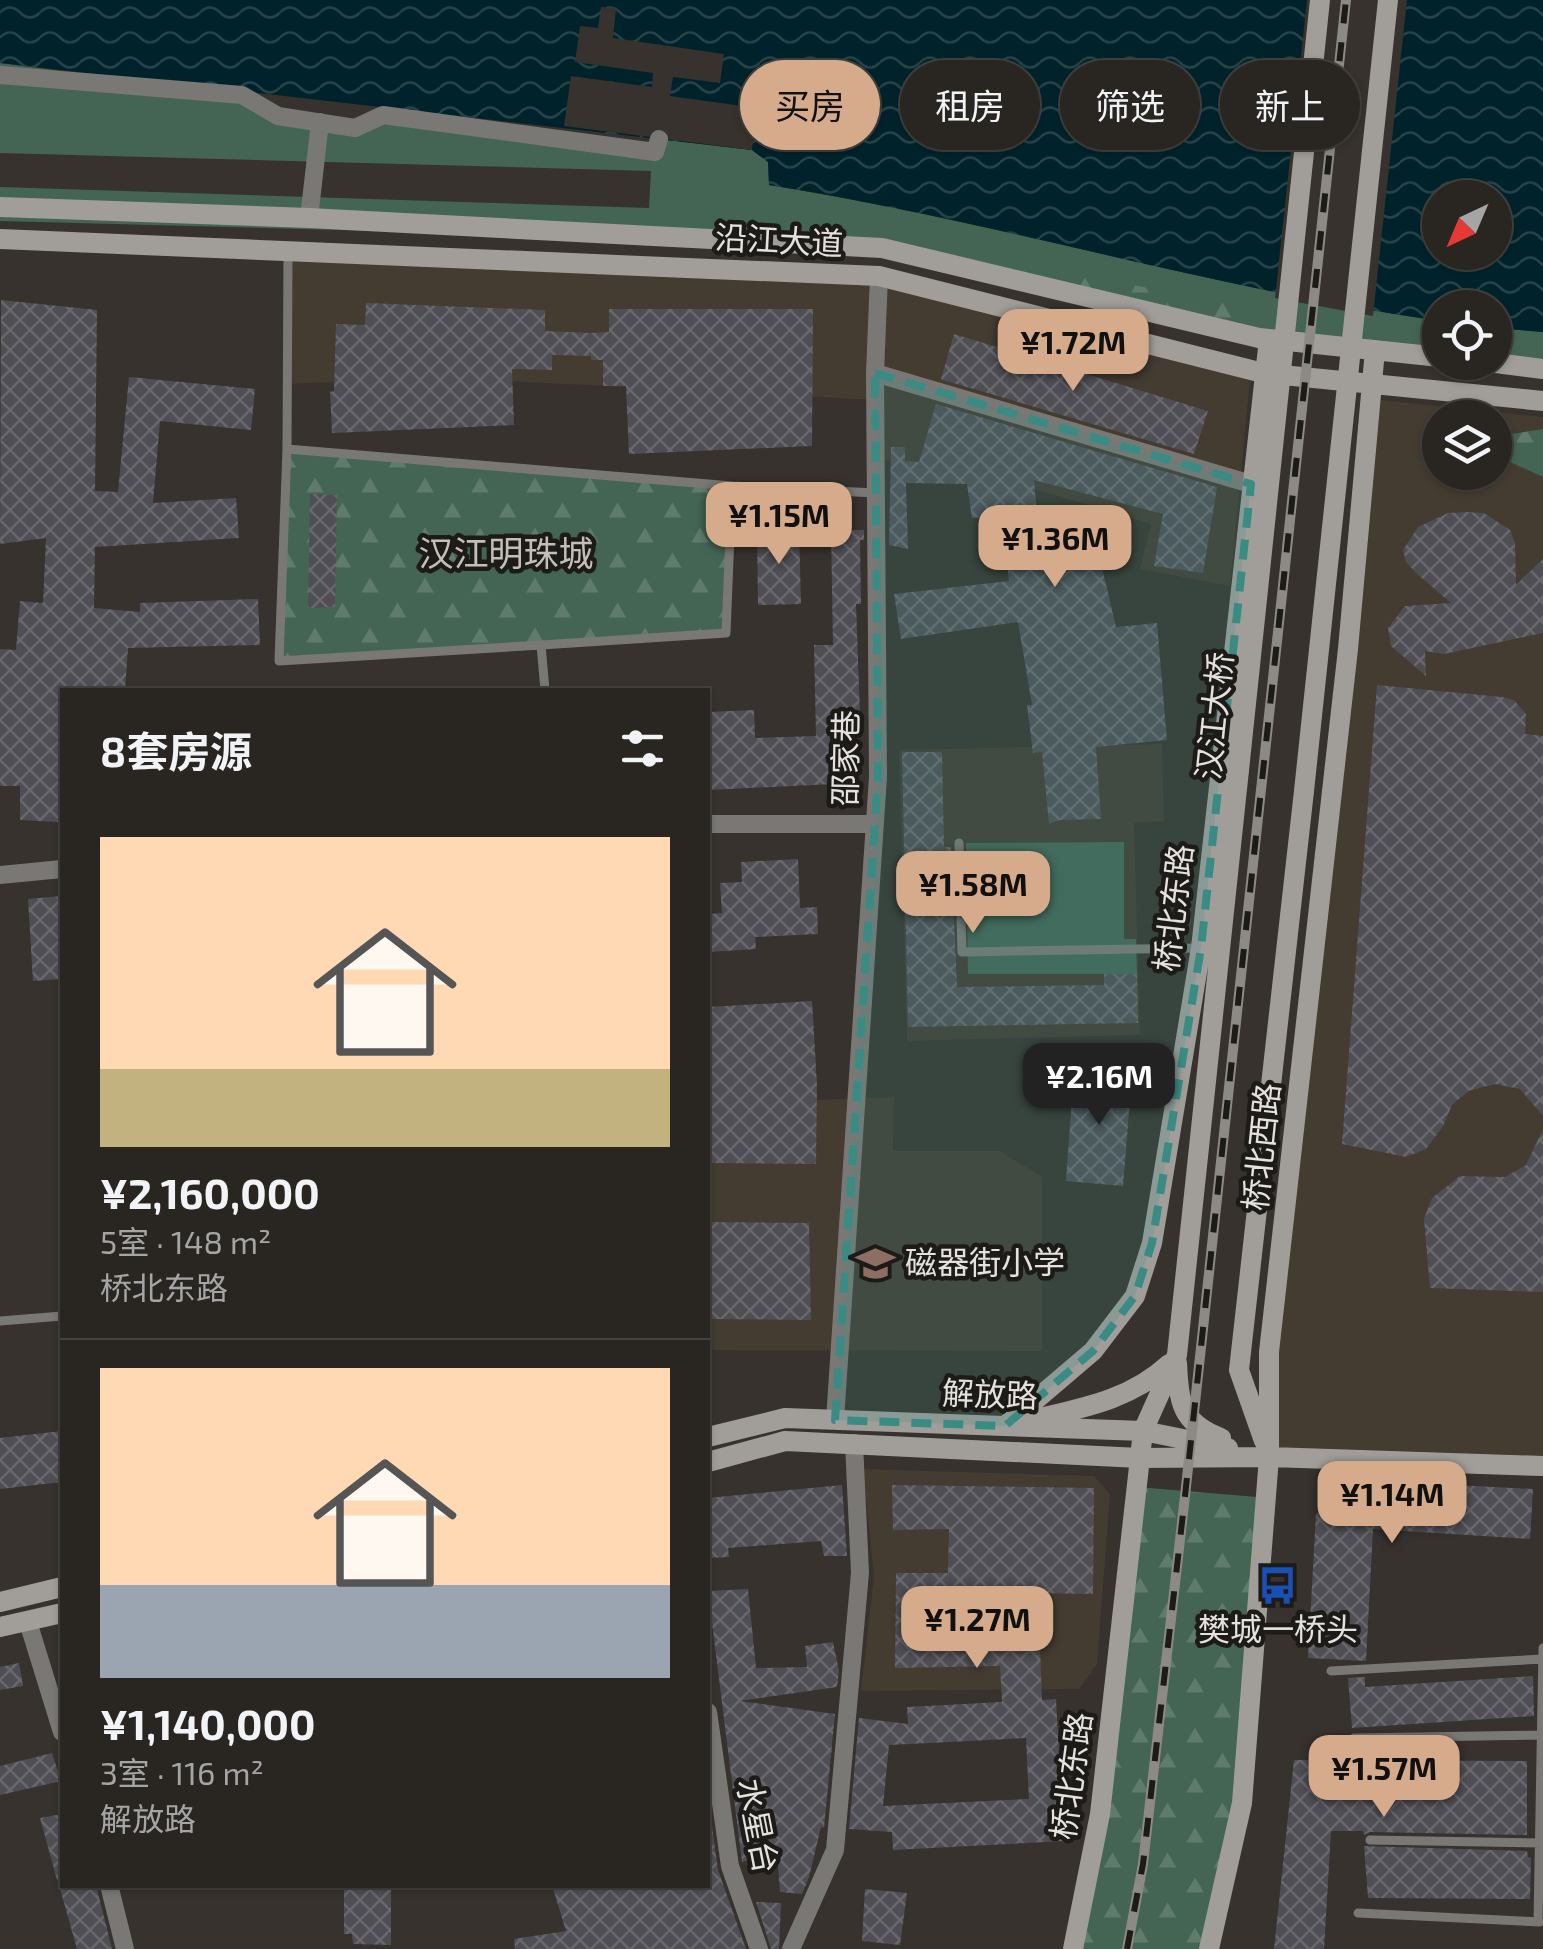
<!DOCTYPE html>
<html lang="zh">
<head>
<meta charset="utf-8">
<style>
  :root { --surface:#292622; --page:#35322f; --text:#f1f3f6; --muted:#a5a5a5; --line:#454340; --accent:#d6ab8b }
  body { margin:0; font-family:"Exo 2","Noto Sans SC",sans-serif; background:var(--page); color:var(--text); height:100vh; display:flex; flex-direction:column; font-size:38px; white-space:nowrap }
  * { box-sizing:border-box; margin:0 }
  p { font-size:32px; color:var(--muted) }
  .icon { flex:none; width:55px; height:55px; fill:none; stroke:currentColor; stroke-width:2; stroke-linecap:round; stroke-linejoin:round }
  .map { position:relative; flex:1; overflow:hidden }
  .side { position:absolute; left:60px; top:688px; width:650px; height:1200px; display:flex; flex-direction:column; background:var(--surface); border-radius:0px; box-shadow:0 2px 8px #0004,0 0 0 2px var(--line) }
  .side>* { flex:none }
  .banner { position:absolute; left:740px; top:60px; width:652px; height:90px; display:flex; gap:20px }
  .needle { width:65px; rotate:224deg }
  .buttons { position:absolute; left:1422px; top:180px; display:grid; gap:20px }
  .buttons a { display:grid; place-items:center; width:90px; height:90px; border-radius:50%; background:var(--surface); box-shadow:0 2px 8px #0004,0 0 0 2px var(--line); font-size:50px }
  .price { position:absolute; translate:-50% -85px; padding:0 22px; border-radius:20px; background:var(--accent); color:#111; font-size:32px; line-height:65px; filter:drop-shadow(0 2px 5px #0008) }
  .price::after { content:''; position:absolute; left:50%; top:60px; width:30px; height:22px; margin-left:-15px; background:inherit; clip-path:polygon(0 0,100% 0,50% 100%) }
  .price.selected { background:#222; color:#fff }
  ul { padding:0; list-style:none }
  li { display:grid; align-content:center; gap:20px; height:530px; padding:0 40px }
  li+li { border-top:2px solid var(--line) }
  li span { display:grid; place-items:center; height:310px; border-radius:0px; color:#555 }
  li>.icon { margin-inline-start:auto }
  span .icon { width:180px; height:180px; fill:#fffc; stroke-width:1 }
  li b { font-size:42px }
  h2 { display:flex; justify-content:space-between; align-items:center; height:120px; padding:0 40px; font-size:42px }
  .tag { padding:0 35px; border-radius:45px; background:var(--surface); box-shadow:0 2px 8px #0004,0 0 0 2px var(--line); font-size:35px; line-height:90px }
  .tag.selected { background:var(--accent); color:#111 }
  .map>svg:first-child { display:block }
  .built { fill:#443b31; fill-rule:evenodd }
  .green { fill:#446554 }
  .forest { fill:url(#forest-firs) }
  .water { fill:url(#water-waves); fill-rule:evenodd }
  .pier { fill:#37322e }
  .building { fill:url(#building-cross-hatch); fill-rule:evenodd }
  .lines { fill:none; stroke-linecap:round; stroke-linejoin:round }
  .lane { stroke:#7a7875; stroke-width:9 }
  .street { stroke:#7a7875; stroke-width:18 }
  .secondary { stroke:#a19e9a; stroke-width:20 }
  .rail-casing { stroke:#8d8985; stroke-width:10 }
  .rail { stroke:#1d1b18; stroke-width:6; stroke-dasharray:19; stroke-linecap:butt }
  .secondary-bridge { stroke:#a19e9a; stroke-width:20 }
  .marked { fill:#3a8b84; fill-opacity:0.2; stroke:#3a8b84; stroke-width:8; stroke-dasharray:20 12; stroke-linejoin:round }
  .labels { text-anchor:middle; stroke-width:9; stroke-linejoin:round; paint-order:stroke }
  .street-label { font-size:32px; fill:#e4e1de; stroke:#1d1b18 }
  .poi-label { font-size:32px; fill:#e4e1de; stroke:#1d1b18; text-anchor:start }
  .neighbourhood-label { font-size:35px; fill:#c4beb8; stroke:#1d1b18 }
</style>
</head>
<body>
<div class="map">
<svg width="1543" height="1949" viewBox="0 0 1543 1949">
  <defs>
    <pattern id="forest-firs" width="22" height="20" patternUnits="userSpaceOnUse" patternTransform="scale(2.5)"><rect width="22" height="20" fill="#446554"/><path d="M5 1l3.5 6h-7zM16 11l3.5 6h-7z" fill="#5f7b6c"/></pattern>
    <pattern id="water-waves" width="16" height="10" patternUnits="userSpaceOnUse" patternTransform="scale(2.5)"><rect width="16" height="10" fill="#00232b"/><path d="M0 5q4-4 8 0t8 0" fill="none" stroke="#254349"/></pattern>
    <pattern id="building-cross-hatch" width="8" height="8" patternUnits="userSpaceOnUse" patternTransform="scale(2.5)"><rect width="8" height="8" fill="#4f4e54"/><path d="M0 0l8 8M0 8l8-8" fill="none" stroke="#68676c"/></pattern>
  </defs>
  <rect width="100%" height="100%" fill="#37322e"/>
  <path class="built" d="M288 249 879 276 1251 370 1230 586 1140 569 1151 524 1004 480 876 458 875 400 428 377 288 384Z
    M1370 399 1543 417V1466L1269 1457 1270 1385ZM1440 418H1495V472H1440Z
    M1162 744 1164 821 1134 823 1140 1035 907 1041 899 750Z
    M894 1097 893 1151H1000L1042 1177V1351L708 1350V1104Z
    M863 1469 1094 1476 1110 1494 1097 1664 1079 1689 861 1691 874 1576Z"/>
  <path class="green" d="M0 63 242 95 278 116 354 128 383 115 655 152 659 139 752 150 768 162 769 185C995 221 1214 289 1440 321V357L1259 338 882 248 753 241 0 221V187L649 208 651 171 0 153Z
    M1495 328 1543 332V369L1495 362Z
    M1124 842V939H1136L1137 974H968L966 843Z"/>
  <path class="forest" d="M1069 272 1247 308 1250 315 1246 321 1237 323 1078 286 1068 281Z
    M1543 429V477L1508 461 1511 434Z
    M287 449 732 486 726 633 279 661Z
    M1137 1487 1257 1497 1243 1796 1209 1949H1073Z"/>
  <path class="water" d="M0 0H1543V332L1495 328V308H1440V321C1213 289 995 221 769 185L768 162 752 150 0 63ZM1440 198H1495V252H1440Z"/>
  <path class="pier" d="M1307 0H1407L1373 316 1275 298Z
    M601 7 616 9 613 38 724 54 720 83 673 77 670 96 757 108 752 150 564 126 571 76 652 87 653 73 575 62 580 26 598 28Z"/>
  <path class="building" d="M1 300 97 310 95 491 118 492 129 377 255 389 251 430 160 421 153 503 236 498 239 538 95 547 94 608 140 612V603L258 599 260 645 128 648 125 690H61L59 822 20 820V786H0V649L16 650 20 601 43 603 46 538 0 544Z
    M366 303 545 310V331L591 333 609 332V309H813L812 446 629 454 626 386H603V360H591V356L552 355V370L512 369 514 425 332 433 330 392 334 391 336 324 365 325Z
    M954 334 1208 411 1194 454 943 380 941 379Z
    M936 404 1217 487 1203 573 1154 566 1163 514 1034 480 1041 564 1099 555 1116 627 1157 623 1167 740 1096 747 1101 819 1060 820 1049 824 1042 752 1033 753 1027 705H1032L1018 622 901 639 894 594 1009 581 1001 516 972 518 967 484 906 483 908 549 889 545 891 447H905V461L919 462Z
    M310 494 337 495 335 607 308 608Z
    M1466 512 1484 513 1510 530 1515 543 1516 585 1543 559V633L1444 654 1425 651 1426 676 1391 646 1388 628 1405 606 1451 603 1416 573 1406 562 1403 550 1418 527 1448 513Z
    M757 530H799L801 604 758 605Z
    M831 530H864V540H860L861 604H856L860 715H850L854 783 708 790V712L754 710 755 738 816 736 814 645H833Z
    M1377 685 1502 697 1514 700 1526 714 1525 734 1543 736V1116L1520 1089 1495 1084 1468 1091 1452 1105 1443 1126 1426 1149 1406 1157 1342 1144Z
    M902 752H942L944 847H951L957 987 1104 985V974H1137L1138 1023 908 1027Z
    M798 859 800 908 817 907 818 934 755 937 756 949 708 952V914L722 913 720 883 742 882 741 862Z
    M62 896V979L33 981 28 899Z
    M812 1001 817 1085 816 1164 708 1163V1007Z
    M1074 1070 1132 1075 1123 1186 1066 1181Z
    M1543 1129V1292L1430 1288 1424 1219 1432 1198 1460 1176 1505 1177 1526 1165Z
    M708 1222 809 1223 811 1320 708 1319Z
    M62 1431V1482L0 1489V1438Z
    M1365 1480 1533 1489 1530 1539 1373 1529 1366 1661 1308 1658 1316 1514Z
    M842 1485 847 1556H824L821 1541 728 1548 729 1557 708 1558V1498Z
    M892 1485 1094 1488 1093 1594 1038 1593 1042 1700 1056 1699 1064 1841 893 1850 892 1832 849 1829 859 1718 908 1724 907 1707 1002 1702 1000 1666 895 1668 896 1573H948L949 1529 893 1530ZM1026 1738 1029 1799 883 1806 889 1745Z
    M748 1589 756 1668 807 1667 805 1646 833 1642 839 1671 837 1687 740 1701 835 1714 824 1828 821 1827 809 1877 802 1894 780 1892 777 1852 742 1862 708 1591Z
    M19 1663 23 1686 0 1690V1667Z
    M1533 1676 1534 1716 1352 1728 1348 1678 1365 1677V1687Z
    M52 1753 61 1781 0 1795V1766Z
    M1294 1760 1527 1761V1835L1370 1832 1364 1835 1363 1831H1331L1324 1949H1274Z
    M708 1797 718 1870 746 1949H515L514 1939 566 1931 552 1885H708Z
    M62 1814V1879L57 1880 40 1818Z
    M1364 1846 1527 1851 1528 1857 1531 1858 1530 1899 1368 1898Z
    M59 1885H96L112 1949H77Z
    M344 1885H391V1945L353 1944 352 1934H344Z
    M865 1889 907 1893 900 1945 862 1941Z
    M756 1902 781 1903 779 1949H771Z"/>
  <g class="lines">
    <path class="lane" d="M288 252 287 449 279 661 541 645 545 690
      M287 449 732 486 876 493
      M541 645 726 633 732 486
      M959 843 962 952 1198 948
      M0 1321 62 1316
      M1331 1671 1543 1659
      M1354 1738 1543 1735
      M1370 1840 1543 1843
      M1358 1913 1540 1922
      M1538 1922 1543 1648"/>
    <path class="street" d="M0 75 242 95 278 116 355 128 383 115 655 152 659 139
      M309 218 320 122
      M875 373 1251 484
      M708 824H875
      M0 875 62 869
      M835 1420 878 777 875 373 879 276
      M28 1622 62 1732
      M708 1712 730 1866 759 1949
      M109 1885 125 1949
      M791 1949 835 1850 860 1573 854 1443"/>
    <path class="secondary" d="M0 207 309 218 882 248 1259 338 1440 357
      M0 239 879 276 1263 373 1543 401
      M1488 362 1543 369
      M1177 1363C1179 1403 1181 1423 1221 1438
      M1032 1420C1082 1408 1130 1400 1169 1364
      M1005 1426 1093 1351 1135 1296 1152 1243 1201 948 1269 339
      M708 1437 785 1418 1143 1431 1228 1448
      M1264 1441 1239 1370 1304 791
      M708 1462 785 1441 1140 1458 1269 1457 1543 1466
      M0 1602 62 1587
      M0 1627 62 1613
      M1073 1949 1100 1814 1143 1431 1177 1355 1239 770
      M1209 1949 1242 1803 1269 1457V1352L1348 649 1375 350"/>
    <defs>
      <path id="rail" d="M1127 1949 1143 1864 1185 1496 1346 0"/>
    </defs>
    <use href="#rail" class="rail-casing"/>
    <use href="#rail" class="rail"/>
    <path class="secondary-bridge" d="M1239 770 1320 0
      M1304 791 1388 0"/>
  </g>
  <path class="marked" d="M875 373 1251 484 1201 948 1152 1243 1135 1296 1093 1351 1005 1426 835 1420 878 777Z"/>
  <defs>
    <symbol id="school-bare" viewBox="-9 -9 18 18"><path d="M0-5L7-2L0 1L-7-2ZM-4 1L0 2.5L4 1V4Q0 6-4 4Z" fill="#8d6e63" stroke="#1d1b18" stroke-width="2.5" paint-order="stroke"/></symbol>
    <symbol id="bus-bare" viewBox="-9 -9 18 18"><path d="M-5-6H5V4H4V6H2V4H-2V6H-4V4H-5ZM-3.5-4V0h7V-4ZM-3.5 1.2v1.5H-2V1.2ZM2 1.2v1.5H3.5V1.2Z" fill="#1a4fb4" stroke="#1d1b18" stroke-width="2.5" paint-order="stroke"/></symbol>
  </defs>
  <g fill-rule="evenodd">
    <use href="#school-bare" x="848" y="1236" width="55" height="55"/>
    <use href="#bus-bare" x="1250" y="1558" width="55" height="55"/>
  </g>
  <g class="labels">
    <g class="street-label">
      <text transform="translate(779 241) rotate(3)" y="11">沿江大道</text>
      <text transform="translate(1215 716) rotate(-84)" y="11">汉江大桥</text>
      <text transform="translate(846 758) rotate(-89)" y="11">邵家巷</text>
      <text transform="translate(1174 908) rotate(-83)" y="11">桥北东路</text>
      <text transform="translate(1262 1147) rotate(-84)" y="11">桥北西路</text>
      <text transform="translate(990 1395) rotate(2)" y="11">解放路</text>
      <text transform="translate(1072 1776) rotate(-82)" y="11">桥北东路</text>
      <text transform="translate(757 1826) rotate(79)" y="11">水星台</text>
    </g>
    <g class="poi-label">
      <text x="905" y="1274">磁器街小学</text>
      <text x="1278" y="1641" text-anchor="middle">樊城一桥头</text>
    </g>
    <g class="neighbourhood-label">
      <text x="506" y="566">汉江明珠城</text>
    </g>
  </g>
</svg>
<div class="buttons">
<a><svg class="needle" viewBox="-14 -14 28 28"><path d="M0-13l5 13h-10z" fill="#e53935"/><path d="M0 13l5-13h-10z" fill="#a5a5a5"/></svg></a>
<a><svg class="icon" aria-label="locate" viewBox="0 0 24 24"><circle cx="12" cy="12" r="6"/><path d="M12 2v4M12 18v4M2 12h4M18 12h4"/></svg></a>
<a><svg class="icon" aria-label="layers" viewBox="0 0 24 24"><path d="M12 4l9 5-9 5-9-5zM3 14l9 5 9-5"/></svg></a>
</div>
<b class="price" style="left:1073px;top:394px">¥1.72M</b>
<b class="price" style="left:779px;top:567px">¥1.15M</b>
<b class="price" style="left:1055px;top:590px">¥1.36M</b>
<b class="price" style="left:973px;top:936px">¥1.58M</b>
<b class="price selected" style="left:1099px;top:1128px">¥2.16M</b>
<b class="price" style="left:1392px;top:1546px">¥1.14M</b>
<b class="price" style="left:977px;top:1671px">¥1.27M</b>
<b class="price" style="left:1384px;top:1820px">¥1.57M</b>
<div class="banner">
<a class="tag selected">买房</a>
<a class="tag">租房</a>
<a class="tag">筛选</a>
<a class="tag">新上</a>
</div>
<section class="side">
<h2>8套房源<svg class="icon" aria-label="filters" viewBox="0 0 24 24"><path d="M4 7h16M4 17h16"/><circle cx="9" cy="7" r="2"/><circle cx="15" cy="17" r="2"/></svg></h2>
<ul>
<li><span style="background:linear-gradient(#ffd9b3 75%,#c2b280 0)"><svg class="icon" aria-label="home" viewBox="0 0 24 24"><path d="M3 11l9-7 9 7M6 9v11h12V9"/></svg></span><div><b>¥2,160,000</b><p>5室 · 148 m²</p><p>桥北东路</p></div></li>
<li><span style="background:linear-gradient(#ffd9b3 70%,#9aa5b1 0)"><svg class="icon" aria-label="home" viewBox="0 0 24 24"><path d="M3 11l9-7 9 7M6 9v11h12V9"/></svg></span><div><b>¥1,140,000</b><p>3室 · 116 m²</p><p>解放路</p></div></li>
</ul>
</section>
</div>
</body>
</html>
